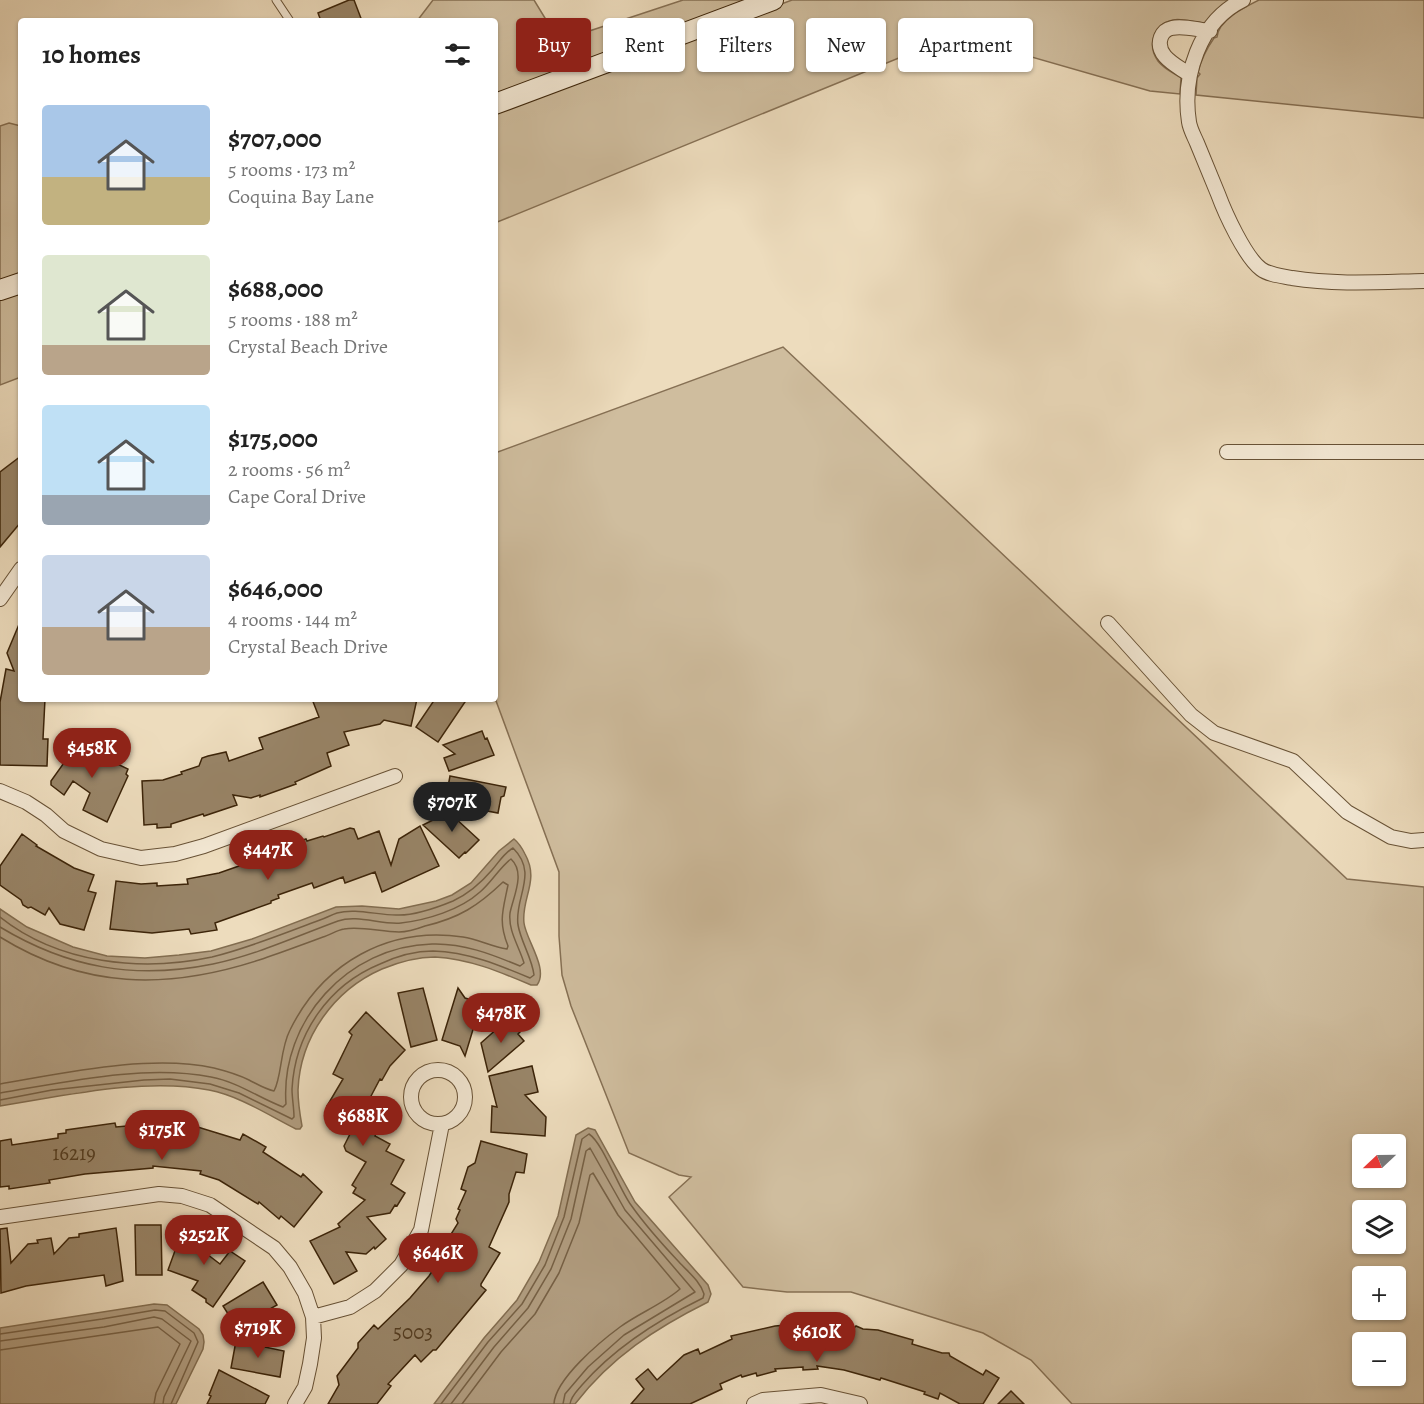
<!DOCTYPE html>
<html lang="en">
<head>
<meta charset="utf-8">
<style>
  :root { --surface:#fff; --page:#f6f6f6; --text:#222; --muted:#767676; --accent:#8f2418 }
  body { margin:0; font-family:Alegreya,serif; background:var(--page); color:var(--text); height:100vh; display:flex; flex-direction:column; font-size:22px; white-space:nowrap }
  * { box-sizing:border-box; margin:0 }
  p { font-size:20px; color:var(--muted) }
  .icon { flex:none; width:33px; height:33px; fill:none; stroke:currentColor; stroke-width:2; stroke-linecap:round; stroke-linejoin:round }
  .map { position:relative; flex:1; overflow:hidden }
  .drawer { position:absolute; left:18px; top:18px; width:480px; height:684px; display:flex; flex-direction:column; background:var(--surface); border-radius:6px; box-shadow:0 2px 4px #0004 }
  .drawer>* { flex:none }
  .banner { position:absolute; left:516px; top:18px; width:570px; height:54px; display:flex; gap:12px }
  .needle { width:39px; rotate:248deg }
  .controls { position:absolute; left:1352px; top:1134px; display:grid; gap:12px }
  .controls a { display:grid; place-items:center; width:54px; height:54px; border-radius:6px; background:var(--surface); box-shadow:0 2px 4px #0004; font-size:30px }
  .price { position:absolute; translate:-50% -51px; padding:0 14px; border-radius:21px; background:var(--accent); color:#fff; font-size:20px; line-height:39px; filter:drop-shadow(0 2px 3px #0008) }
  .price::after { content:''; position:absolute; left:50%; top:36px; width:18px; height:14px; margin-left:-9px; background:inherit; clip-path:polygon(0 0,100% 0,50% 100%) }
  .price.current { background:#222; color:#fff }
  ul { padding:0; list-style:none }
  li { display:flex; align-items:center; gap:18px; height:150px; padding:0 24px }
  li span { display:grid; place-items:center; flex:none; width:168px; height:120px; border-radius:6px; color:#555 }
  li>.icon { margin-inline-start:auto }
  span .icon { width:72px; height:72px; fill:#fffc; stroke-width:1 }
  li b { font-size:26px }
  h2 { display:flex; justify-content:space-between; align-items:center; height:72px; padding:0 24px; font-size:26px }
  .pill { padding:0 21px; border-radius:6px; background:var(--surface); box-shadow:0 2px 4px #0004; font-size:21px; line-height:54px }
  .pill.current { background:var(--accent); color:#fff }
  .map>svg:first-child { display:block }
  .green { fill:#cfbd9e; stroke:#867054; stroke-width:1.5; fill-rule:evenodd }
  .water { fill:#b19d80; stroke:#826d50; stroke-width:1.5 }
  .lines { fill:none; stroke-linecap:round; stroke-linejoin:round }
  .shore { stroke:#766044; stroke-width:1.5 }
  .building { fill:#988467; stroke:#3c2409; stroke-width:1.5 }
  .lane-casing { stroke:#685236; stroke-width:9 }
  .street-casing { stroke:#685236; stroke-width:16 }
  .secondary-casing { stroke:#3c2409; stroke-width:22 }
  .lane { stroke:#f3e8d4; stroke-width:7 }
  .street { stroke:#f3e8d4; stroke-width:14 }
  .secondary { stroke:#f3e8d4; stroke-width:20 }
  .labels { text-anchor:middle; stroke-width:4.5; stroke-linejoin:round; paint-order:stroke }
  .number-label { font-size:21px; fill:#533c20 }
</style>
</head>
<body>
<div class="map">
<svg width="1424" height="1404" viewBox="0 0 1424 1404">
  <rect width="100%" height="100%" fill="#eddcbd"/>
  <filter id="stains"><feTurbulence type="fractalNoise" baseFrequency=".00333" numOctaves="4"/><feColorMatrix values="0 0 0 0 .2 0 0 0 0 .09 0 0 0 0 .02 0 0 0 .5 -.17"/></filter>
  <radialGradient id="worn" r=".72"><stop offset=".6" stop-color="#630" stop-opacity="0"/><stop offset="1" stop-color="#630" stop-opacity=".3"/></radialGradient>
  <path class="green" d="M433 0H534L559 41 683 0H753L495 97V21H417Z
    M792 0H1229L1206 23C1195 23 1183 18 1173 20 1153 24 1147 46 1158 61 1164 69 1174 73 1181 78L1180 94 1150 91 955 35 495 223V112Z
    M1259 0H1424V118L1196 95 1197 78 1200 74 1198 72C1201 60 1207 48 1214 38L1217 37C1218 20 1245 7 1259 0Z
    M9 123 21 126V275L0 283V126Z
    M21 290V377L0 385V298Z
    M783 347 1347 879 1424 887V1404H1072L1031 1360 983 1333 851 1292H787L743 1287 669 1197 691 1177 679 1175 629 1153 571 1006 562 975 559 936V872L495 698V453ZM1362 1144H1395V1178H1362ZM1362 1210H1395V1244H1362ZM1362 1276H1395V1310H1362ZM1362 1342H1395V1376H1362Z"/>
  <path class="water" d="M514 839C519 843 522 848 525 854 540 881 521 898 524 923 526 940 549 969 537 985H531C500 972 470 959 435 957 417 957 399 962 382 969 334 990 300 1037 298 1090 298 1102 300 1115 302 1126L300 1129H296C268 1115 240 1096 209 1090 145 1077 63 1096 0 1106V909L27 927 73 947 107 956 145 958 179 955 211 951 252 939 336 907 362 906 399 909 436 901 452 895 471 883 499 851Z
    M588 1128 595 1130 635 1202 708 1285 711 1294 708 1302C656 1328 611 1357 575 1404H434L484 1338 517 1300 539 1262 558 1216 576 1135Z
    M154 1304 167 1305 199 1329 203 1335 204 1342 203 1349 176 1404H0V1328Z"/>
  <g class="lines">
    <path class="shore" d="M0 917C59 964 142 972 212 957 249 948 285 933 320 920 326 918 331 915 337 913 355 908 377 915 396 915 413 916 436 908 453 901 468 894 481 883 492 870 499 862 504 853 513 848 539 874 514 897 518 925 521 942 532 958 534 975L530 978C499 965 468 952 433 951 415 951 397 956 380 964 329 985 295 1033 292 1089 292 1098 294 1108 294 1117L292 1119 239 1093 210 1084 170 1079 144 1080 52 1090 0 1100
      M0 927C68 968 135 980 213 964 256 955 297 936 338 921 357 914 381 925 401 923 427 920 460 910 480 892 491 883 500 867 511 859 526 873 513 897 510 913 508 931 519 946 524 963L520 966C491 954 463 943 432 944 348 946 280 1021 286 1104L283 1107C259 1098 238 1082 211 1077 145 1064 66 1082 0 1093
      M0 937C84 989 167 990 259 960 280 953 301 945 323 937 330 935 337 930 344 929 362 926 381 932 399 932 408 932 417 929 425 926 459 918 478 906 503 882L508 885C503 910 498 921 508 946L507 949C492 947 478 939 463 937 388 926 323 963 290 1030 280 1049 282 1076 274 1091 265 1089 257 1084 249 1080 239 1075 226 1071 214 1068 150 1054 65 1073 0 1084
      M0 1334 102 1319 155 1310 165 1311 194 1333 198 1342 171 1404
      M0 1341 104 1327 154 1317 162 1319 191 1341 164 1397 163 1404
      M0 1350 158 1327 180 1344 156 1393 154 1404
      M441 1404 488 1342 522 1304 545 1265 564 1217 582 1139 589 1134C603 1143 619 1189 631 1205 645 1225 662 1244 679 1262 688 1272 700 1281 704 1294L703 1298C658 1320 615 1347 582 1385 577 1391 571 1396 570 1404
      M451 1404 494 1347 528 1308 551 1269 571 1219 586 1151 590 1148 625 1210 695 1292 624 1335 588 1367 565 1394 563 1404
      M462 1404 501 1352 535 1314 559 1273 579 1223 590 1175 593 1173 618 1215 680 1289C663 1304 639 1313 620 1327 601 1341 555 1379 554 1404"/>
  </g>
  <path class="building" d="M349 0H354L362 21H321L318 13Z
    M21 456V522L0 547V472Z
    M20 622 21 699H45L43 739H48L47 766 0 765V702L6 669 14 671 7 653Z
    M312 699H417L411 726 384 720 380 724 344 732 349 745 327 753 331 766 295 782 296 784 260 797V795L251 798 233 795 237 805 204 816 203 814 171 824V827L157 828V824L144 825 142 781 163 780 182 774 181 772 199 766 202 758 208 756 226 752 229 761 263 749 259 738 319 717Z
    M435 699H467L438 742 416 727Z
    M482 731 485 739 487 738 494 755 449 771 444 758 455 754 443 745Z
    M81 739 107 759 128 769 126 774 128 776 107 822 83 810 90 793 73 781 64 795 51 785V781Z
    M450 776 506 787 504 796 501 797 498 813 445 803Z
    M442 806 479 840 466 853 465 852 459 858 423 825 439 817 435 813Z
    M420 826 439 866 382 892 375 872 345 883 343 877 314 888 312 883 278 895 279 898 271 901V903L215 923 217 930 191 934 189 929 152 933 110 929 116 881 141 884 157 883V886L188 884 187 879 219 873 239 866 238 863 268 852 306 839 307 841 323 836 324 837 350 828 354 829 358 839 379 831 391 865 399 839Z
    M22 834 37 845 36 846 74 868 94 875 88 891 96 893 84 930 60 924 49 908 45 915 31 907 28 908 23 905 21 900 0 885V866Z
    M423 988 437 1040 411 1047 398 993Z
    M458 988 465 998 481 1003 465 1056 460 1046 442 1040Z
    M366 1012 405 1050 390 1066 382 1080 380 1079 370 1098 374 1101 371 1108 386 1116 375 1136 390 1144 386 1151 404 1160 391 1184 405 1193 397 1206 395 1205 390 1213 367 1217 386 1239 375 1249 374 1247 366 1254 346 1252 357 1271 334 1284 310 1241 340 1227 338 1224 365 1200 353 1193 356 1188 352 1185 366 1162 346 1151 344 1146 356 1122 327 1106 343 1079 333 1074 352 1035 349 1032Z
    M508 1019 520 1032 518 1034 524 1041 488 1072 481 1043Z
    M532 1066 538 1092 525 1095 546 1117 545 1136 491 1132 492 1106 497 1107 489 1076Z
    M170 1119 191 1121V1125L240 1140 243 1134 266 1147 263 1152 301 1177 303 1174 322 1192 294 1227 281 1216 279 1219 259 1202 258 1204 219 1180 200 1174 201 1171 153 1166V1168L85 1174 49 1180 50 1183 9 1189V1186L0 1187V1141L11 1139 12 1145 58 1138V1134L66 1133V1130L115 1123 116 1127 161 1123 162 1121H170Z
    M481 1141 527 1154 524 1173 516 1172 509 1194V1202L489 1247 500 1253 481 1284V1286L486 1290 436 1350H433L421 1362 415 1355 388 1384 391 1386 377 1404H328L339 1385 337 1376 358 1348V1343L374 1325 378 1329 410 1298 429 1276 446 1250 451 1240 448 1239 458 1223 456 1219 460 1210 458 1209 466 1191 461 1189 468 1167 475 1163Z
    M135 1225H161L162 1275H136Z
    M184 1226 197 1231 196 1234 208 1238 203 1251 220 1264 230 1251 245 1261 213 1307 206 1302V1299L192 1290 198 1281 168 1270Z
    M7 1228 11 1263 28 1244 38 1243 37 1240 51 1238 54 1254 69 1238 79 1237V1234L116 1228 123 1281 106 1286 104 1275 26 1286 1 1293 0 1229Z
    M263 1282 277 1305 237 1328 223 1306Z
    M807 1320 813 1324H823L854 1328 856 1326 863 1329 878 1330 913 1340 912 1344 942 1353H949L950 1356 983 1375 986 1370 999 1378 983 1404H960L940 1393 938 1399 924 1394 925 1392 881 1378 880 1380 844 1370 817 1366 818 1369 803 1370V1367L775 1369 776 1371 757 1376 756 1373 742 1377 741 1375 720 1384 722 1389 690 1404H631L644 1389 636 1379 648 1369 657 1380 684 1355 698 1349 700 1354 732 1339 731 1336 775 1326 787 1325V1321Z
    M236 1341 284 1351 280 1377 231 1368Z
    M219 1370 269 1396 265 1404H207L211 1396 209 1395Z
    M1011 1391 1024 1404H998Z"/>
  <g class="lines">
    <defs>
      <path id="lane" d="M276 0 290 21"/>
      <path id="street" d="M1243 0C1199 21 1182 77 1189 122 1190 129 1194 136 1197 143 1204 160 1211 177 1218 194 1225 213 1245 257 1261 269 1269 275 1282 276 1292 278 1336 285 1380 282 1424 281
        M1190 75C1178 66 1154 56 1161 37 1163 32 1167 29 1172 28 1183 25 1198 30 1210 31
        M1227 452H1424
        M0 599 21 569
        M1108 623 1191 715 1214 733 1293 761 1347 812 1391 837 1411 841 1424 840
        M0 791 26 802 46 815 64 831 101 849 141 858 175 854 204 846 395 776
        M411 1097a27 27 0 1 1 54 0a27 27 0 1 1-54 0Z
        M0 1217 159 1194 182 1196 210 1205 274 1248 290 1267 305 1293 313 1317 314 1338 310 1364 305 1387 295 1404
        M313 1317 350 1307 375 1291 401 1265 421 1230 442 1124
        M754 1404 763 1400 821 1395 860 1404"/>
      <path id="secondary" d="M495 104 773 0
        M0 290 21 283"/>
    </defs>
    <use href="#lane" class="lane-casing"/>
    <use href="#street" class="street-casing"/>
    <use href="#secondary" class="secondary-casing"/>
    <use href="#lane" class="lane"/>
    <use href="#street" class="street"/>
    <use href="#secondary" class="secondary"/>
  </g>
  <g class="labels">
    <g class="number-label">
      <text x="74" y="1160">16219</text>
      <text x="413" y="1339">5003</text>
    </g>
  </g>
  <rect width="100%" height="100%" filter="url(#stains)"/>
  <rect width="100%" height="100%" fill="url(#worn)"/>
</svg>
<div class="controls">
<a><svg class="needle" viewBox="-14 -14 28 28"><path d="M0-13l5 13h-10z" fill="#e53935"/><path d="M0 13l5-13h-10z" fill="#767676"/></svg></a>
<a><svg class="icon" aria-label="layers" viewBox="0 0 24 24"><path d="M12 4l9 5-9 5-9-5zM3 14l9 5 9-5"/></svg></a>
<a>+</a>
<a>−</a>
</div>
<b class="price" style="left:92px;top:779px">$458K</b>
<b class="price current" style="left:452px;top:833px">$707K</b>
<b class="price" style="left:268px;top:881px">$447K</b>
<b class="price" style="left:501px;top:1044px">$478K</b>
<b class="price" style="left:363px;top:1147px">$688K</b>
<b class="price" style="left:162px;top:1161px">$175K</b>
<b class="price" style="left:204px;top:1266px">$252K</b>
<b class="price" style="left:438px;top:1284px">$646K</b>
<b class="price" style="left:258px;top:1359px">$719K</b>
<b class="price" style="left:817px;top:1363px">$610K</b>
<div class="banner">
<a class="pill current">Buy</a>
<a class="pill">Rent</a>
<a class="pill">Filters</a>
<a class="pill">New</a>
<a class="pill">Apartment</a>
</div>
<section class="drawer">
<h2>10 homes<svg class="icon" aria-label="filters" viewBox="0 0 24 24"><path d="M4 7h16M4 17h16"/><circle cx="9" cy="7" r="2"/><circle cx="15" cy="17" r="2"/></svg></h2>
<ul>
<li><span style="background:linear-gradient(#a9c7e8 60%,#c2b280 0)"><svg class="icon" aria-label="home" viewBox="0 0 24 24"><path d="M3 11l9-7 9 7M6 9v11h12V9"/></svg></span><div><b>$707,000</b><p>5 rooms · 173 m²</p><p>Coquina Bay Lane</p></div></li>
<li><span style="background:linear-gradient(#dfe7d0 75%,#b9a48a 0)"><svg class="icon" aria-label="home" viewBox="0 0 24 24"><path d="M3 11l9-7 9 7M6 9v11h12V9"/></svg></span><div><b>$688,000</b><p>5 rooms · 188 m²</p><p>Crystal Beach Drive</p></div></li>
<li><span style="background:linear-gradient(#bfe0f5 75%,#9aa5b1 0)"><svg class="icon" aria-label="home" viewBox="0 0 24 24"><path d="M3 11l9-7 9 7M6 9v11h12V9"/></svg></span><div><b>$175,000</b><p>2 rooms · 56 m²</p><p>Cape Coral Drive</p></div></li>
<li><span style="background:linear-gradient(#c9d6e8 60%,#b9a48a 0)"><svg class="icon" aria-label="home" viewBox="0 0 24 24"><path d="M3 11l9-7 9 7M6 9v11h12V9"/></svg></span><div><b>$646,000</b><p>4 rooms · 144 m²</p><p>Crystal Beach Drive</p></div></li>
</ul>
</section>
</div>
</body>
</html>
